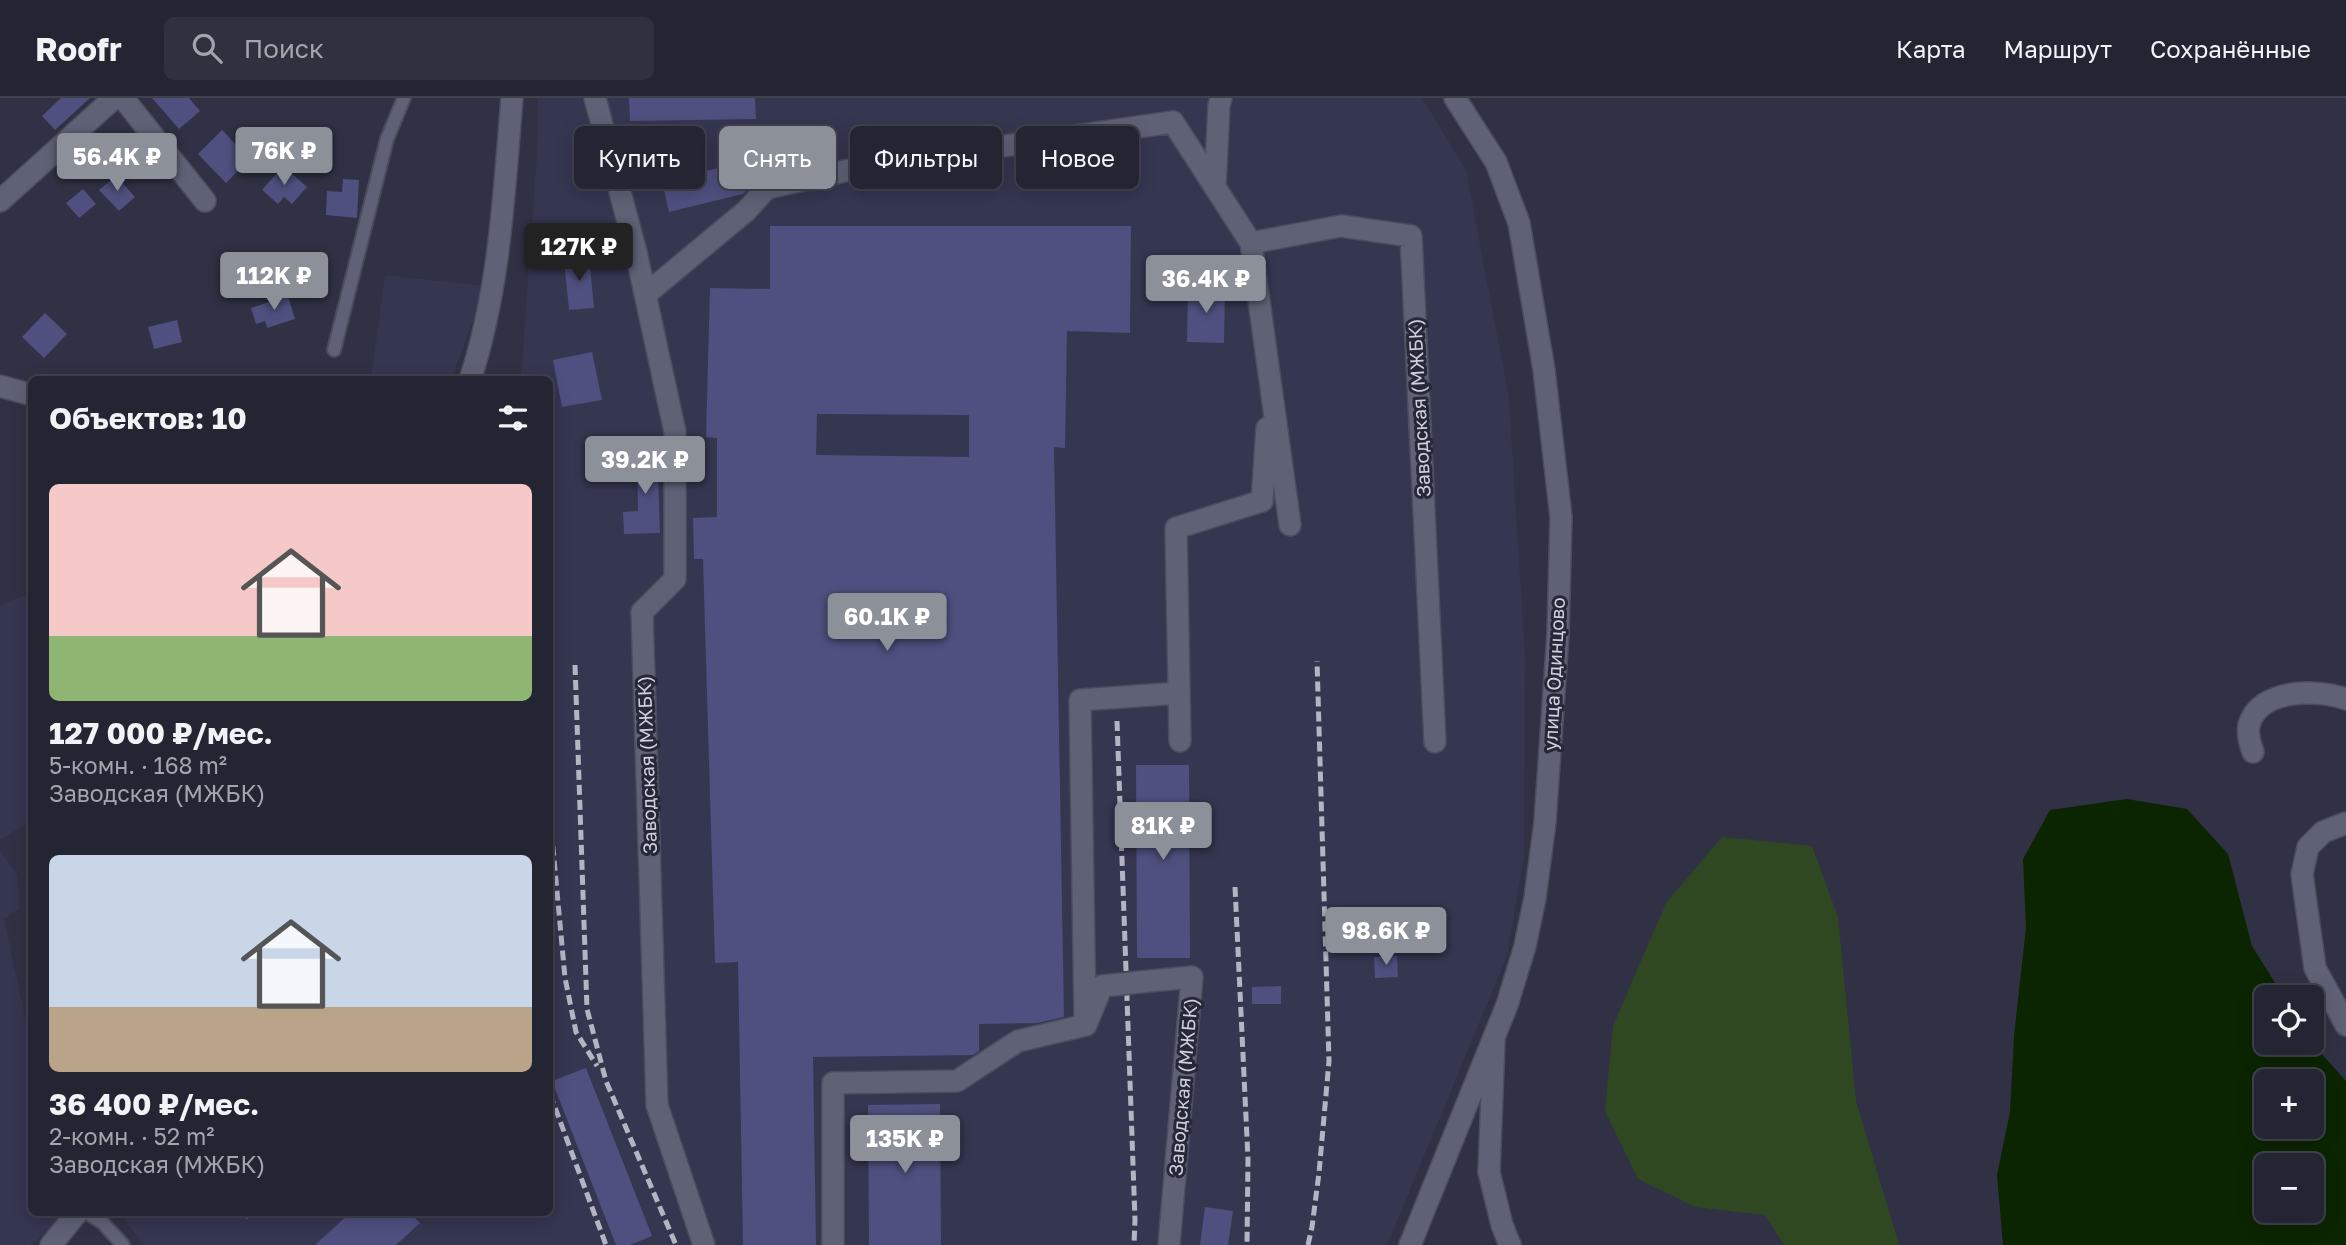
<!DOCTYPE html>
<html lang="ru">
<head>
<meta charset="utf-8">
<style>
  :root { --surface:#242533; --page:#30313f; --text:#f1f3f6; --muted:#a3a5ac; --line:#41424e; --accent:#8c9099 }
  body { margin:0; font-family:"Golos Text",sans-serif; background:var(--page); color:var(--text); height:100vh; display:flex; flex-direction:column; font-size:26px; white-space:nowrap }
  * { box-sizing:border-box; margin:0 }
  p { font-size:23px; color:var(--muted) }
  .icon { flex:none; width:38px; height:38px; fill:none; stroke:currentColor; stroke-width:2; stroke-linecap:round; stroke-linejoin:round }
  .map { position:relative; flex:1; overflow:hidden }
  .sheet { position:absolute; left:28px; top:278px; width:525px; height:840px; display:flex; flex-direction:column; background:var(--surface); border-radius:10px; box-shadow:0 4px 18px #0003,0 0 0 2px var(--line) }
  .sheet>* { flex:none }
  .top-card { position:absolute; left:574px; top:28px; width:665px; height:63px; display:flex; gap:14px }
  .tools { position:absolute; left:2254px; top:887px; display:grid; gap:14px }
  .tools a { display:grid; place-items:center; width:70px; height:70px; border-radius:10px; background:var(--surface); box-shadow:0 4px 18px #0003,0 0 0 2px var(--line); font-size:35px }
  .price { position:absolute; translate:-50% -60px; padding:0 16px; border-radius:7px; background:var(--accent); color:#fff; font-size:23px; line-height:46px; filter:drop-shadow(0 2px 4px #0008) }
  .price::after { content:''; position:absolute; left:50%; top:42px; width:21px; height:16px; margin-left:-10px; background:inherit; clip-path:polygon(0 0,100% 0,50% 100%) }
  .price.selected { background:#222; color:#fff }
  ul { padding:0; list-style:none }
  li { display:grid; align-content:center; gap:14px; height:371px; padding:0 21px }
  li span { display:grid; place-items:center; height:217px; border-radius:10px; color:#555 }
  li>.icon { margin-inline-start:auto }
  span .icon { width:126px; height:126px; fill:#fffc; stroke-width:1 }
  li b { font-size:30px }
  h2 { display:flex; justify-content:space-between; align-items:center; height:84px; padding:0 21px; font-size:30px }
  .chip { padding:0 24px; border-radius:10px; background:var(--surface); box-shadow:0 4px 18px #0003,0 0 0 2px var(--line); font-size:24px; line-height:63px }
  .chip.selected { background:var(--accent); color:#fff }
  header { display:flex; align-items:center; gap:42px; box-sizing:border-box; height:98px; padding:0 35px; background:var(--surface); border-bottom:2px solid var(--line) }
  header strong { font-size:33px }
  nav { display:flex; gap:38px; margin-inline-start:auto; font-size:24px }
  .search { width:490px; height:63px; background:var(--page); display:flex; align-items:center; gap:18px; box-sizing:border-box; padding:0 24px; border-radius:10px; color:var(--muted); font-size:26px }
  .map>svg:first-child { display:block }
  .built { fill:#353650 }
  .green { fill:#304822 }
  .water { fill:#0b2500; fill-rule:evenodd }
  .building { fill:#4f507f; fill-rule:evenodd }
  .lines { fill:none; stroke-linecap:round; stroke-linejoin:round }
  .lane-casing { stroke:#4b4c5c; stroke-width:16 }
  .street-casing { stroke:#4b4c5c; stroke-width:24 }
  .secondary-casing { stroke:#4b4c5c; stroke-width:24 }
  .lane { stroke:#5f6176; stroke-width:12 }
  .street { stroke:#5f6176; stroke-width:21 }
  .secondary { stroke:#5f6176; stroke-width:21 }
  .rail { stroke:#b4b5c3; stroke-width:5; stroke-dasharray:10 5; stroke-linecap:butt }
  .street-bridge-casing { stroke:#4b4c5c; stroke-width:24; stroke-linecap:butt }
  .street-bridge { stroke:#5f6176; stroke-width:21 }
  .labels { text-anchor:middle; stroke-width:6; stroke-linejoin:round; paint-order:stroke }
  .street-label { font-size:19px; fill:#cfd0dd; stroke:#262739 }
</style>
</head>
<body>
<header>
<strong>Roofr</strong>
<div class="search"><svg class="icon" aria-label="search" viewBox="0 0 24 24"><circle cx="10" cy="10" r="6"/><path d="M15 15l6 6"/></svg>Поиск</div>
<nav><a>Карта</a><a>Маршрут</a><a>Сохранённые</a></nav>
</header>
<div class="map">
<svg width="2346" height="1147" viewBox="0 0 2346 1147">
  <rect width="100%" height="100%" fill="#303144"/>
  <path class="built" d="M538 0H1422L1466 72 1509 300 1525 559 1524 758 1507 858 1387 1147H144L119 1115H550V282H521L538 41Z
    M385 177 486 188 451 282H371Z
    M31 495V723L0 742V507Z
    M0 753 17 777 20 810 4 821 31 947 32 1115H59L55 1126 31 1147H0Z"/>
  <path class="green" d="M1722 739 1812 748 1838 819 1856 1003 1899 1147H1784L1765 1117 1695 1109 1638 1081 1605 1013 1613 928 1666 805Z"/>
  <path class="water" d="M2127 701 2187 711 2228 756 2252 848 2284 899 2266 900V945H2312L2346 983V1147H2003L1997 1077 2010 1014 2014 938 2026 830 2023 761 2050 712ZM2266 984H2312V1029H2266ZM2266 1068H2312V1113H2266Z"/>
  <path class="building" d="M61 0H90L55 32 42 18Z
    M152 0H189L200 13 179 31Z
    M629 0H755L756 21 630 23Z
    M222 32 250 61 226 85 198 56Z
    M741 65 747 92 743 96 669 114 662 83Z
    M283 68 307 89 292 106 284 99 278 106 262 92Z
    M116 78 135 99 119 113 99 92Z
    M343 81 359 82 357 120 326 117 327 93 342 94Z
    M83 91 96 106 79 120 66 105Z
    M770 128H1131L1130 235 1067 233 1065 350 1054 349 1064 919 1037 925 979 926V953L973 957 813 959 816 1147H743L738 864 715 865 703 461H694L693 420 717 419V340L706 339 710 190 770 191ZM817 316 969 317V359L816 357Z
    M589 158 594 210 569 212 564 161Z
    M1188 190H1225L1224 245 1187 244Z
    M288 198 295 221 267 230 265 223 256 226 251 210Z
    M45 215 67 236 44 260 22 239Z
    M177 222 182 244 154 251 148 229Z
    M592 254 602 302 562 309 553 262Z
    M657 350 660 435 624 436 623 414 638 413 637 351Z
    M1136 667H1189L1190 860H1137Z
    M1397 858 1398 879 1375 880 1374 859Z
    M1281 888V906H1252V889Z
    M586 970 652 1138 630 1147H616L552 983Z
    M940 1006 941 1147H869L868 1007Z
    M1205 1109 1233 1113 1228 1147H1200Z
    M350 1115H410L420 1125 396 1147H315Z"/>
  <g class="lines">
    <defs>
      <path id="lane" d="M334 252 387 41 404 0
        M87 1115 103 1125 123 1147"/>
      <path id="street" d="M123 0 205 103
        M0 103 114 0
        M470 282C500 190 504 95 512 0
        M0 288 32 297
        M1494 943 1489 1074 1502 1127 1510 1147
        M51 1147 77 1115"/>
      <path id="secondary" d="M595 0 636 154 675 334V481L642 514 657 1007 704 1147
        M1215 89 1219 7 1221 0
        M1251 145 1341 128 1411 138 1435 644
        M645 197 746 113 767 90 877 66 1173 24 1251 145 1290 427
        M1180 643 1176 430 1262 403 1267 330
        M2253 654C2250 646 2247 636 2249 627 2259 590 2318 591 2346 601
        M2346 725 2323 734 2308 749 2302 776 2315 870 2346 927
        M1140 884 1192 879 1169 1147
        M1085 917 1080 602 1179 595
        M833 1147V985L957 983 1018 943 1086 927 1102 888 1113 887
        M1410 1147 1507 907 1525 848 1535 800 1545 724 1558 536 1561 419 1544 272 1519 125 1496 64 1455 0"/>
    </defs>
    <use href="#lane" class="lane-casing"/>
    <use href="#street" class="street-casing"/>
    <use href="#secondary" class="secondary-casing"/>
    <use href="#lane" class="lane"/>
    <use href="#street" class="street"/>
    <use href="#secondary" class="secondary"/>
    <path class="rail" d="M575 567 587 911 606 983 676 1147
      M1117 623 1135 1122 1134 1147
      M550 718 565 880 576 934 597 968
      M1235 789 1248 1061 1247 1147
      M550 996 606 1147
      M245 1119 249 1115
      M1308 1147 1312 1129 1319 1075 1329 963 1317 563"/>
    <defs>
      <path id="street-bridge" d="M1113 887 1140 884"/>
    </defs>
    <use href="#street-bridge" class="street-bridge-casing"/>
    <use href="#street-bridge" class="street-bridge"/>
  </g>
  <g class="labels">
    <g class="street-label">
      <text transform="translate(1419 310) rotate(-93)" y="7">Заводская (МЖБК)</text>
      <text transform="translate(1554 576) rotate(-87)" y="7">улица Одинцово</text>
      <text transform="translate(647 667) rotate(-92)" y="7">Заводская (МЖБК)</text>
      <text transform="translate(1183 989) rotate(-85)" y="7">Заводская (МЖБК)</text>
    </g>
  </g>
</svg>
<div class="tools">
<a><svg class="icon" aria-label="locate" viewBox="0 0 24 24"><circle cx="12" cy="12" r="6"/><path d="M12 2v4M12 18v4M2 12h4M18 12h4"/></svg></a>
<a>+</a>
<a>−</a>
</div>
<b class="price" style="left:284px;top:89px">76K ₽</b>
<b class="price" style="left:117px;top:95px">56.4K ₽</b>
<b class="price selected" style="left:579px;top:185px">127K ₽</b>
<b class="price" style="left:274px;top:214px">112K ₽</b>
<b class="price" style="left:1206px;top:217px">36.4K ₽</b>
<b class="price" style="left:645px;top:398px">39.2K ₽</b>
<b class="price" style="left:887px;top:555px">60.1K ₽</b>
<b class="price" style="left:1163px;top:764px">81K ₽</b>
<b class="price" style="left:1386px;top:869px">98.6K ₽</b>
<b class="price" style="left:905px;top:1077px">135K ₽</b>
<div class="top-card">
<a class="chip">Купить</a>
<a class="chip selected">Снять</a>
<a class="chip">Фильтры</a>
<a class="chip">Новое</a>
</div>
<section class="sheet">
<h2>Объектов: 10<svg class="icon" aria-label="filters" viewBox="0 0 24 24"><path d="M4 7h16M4 17h16"/><circle cx="9" cy="7" r="2"/><circle cx="15" cy="17" r="2"/></svg></h2>
<ul>
<li><span style="background:linear-gradient(#f6c9c9 70%,#8fb573 0)"><svg class="icon" aria-label="home" viewBox="0 0 24 24"><path d="M3 11l9-7 9 7M6 9v11h12V9"/></svg></span><div><b>127 000 ₽/мес.</b><p>5-комн. · 168 m²</p><p>Заводская (МЖБК)</p></div></li>
<li><span style="background:linear-gradient(#c9d6e8 70%,#b9a48a 0)"><svg class="icon" aria-label="home" viewBox="0 0 24 24"><path d="M3 11l9-7 9 7M6 9v11h12V9"/></svg></span><div><b>36 400 ₽/мес.</b><p>2-комн. · 52 m²</p><p>Заводская (МЖБК)</p></div></li>
</ul>
</section>
</div>
</body>
</html>
